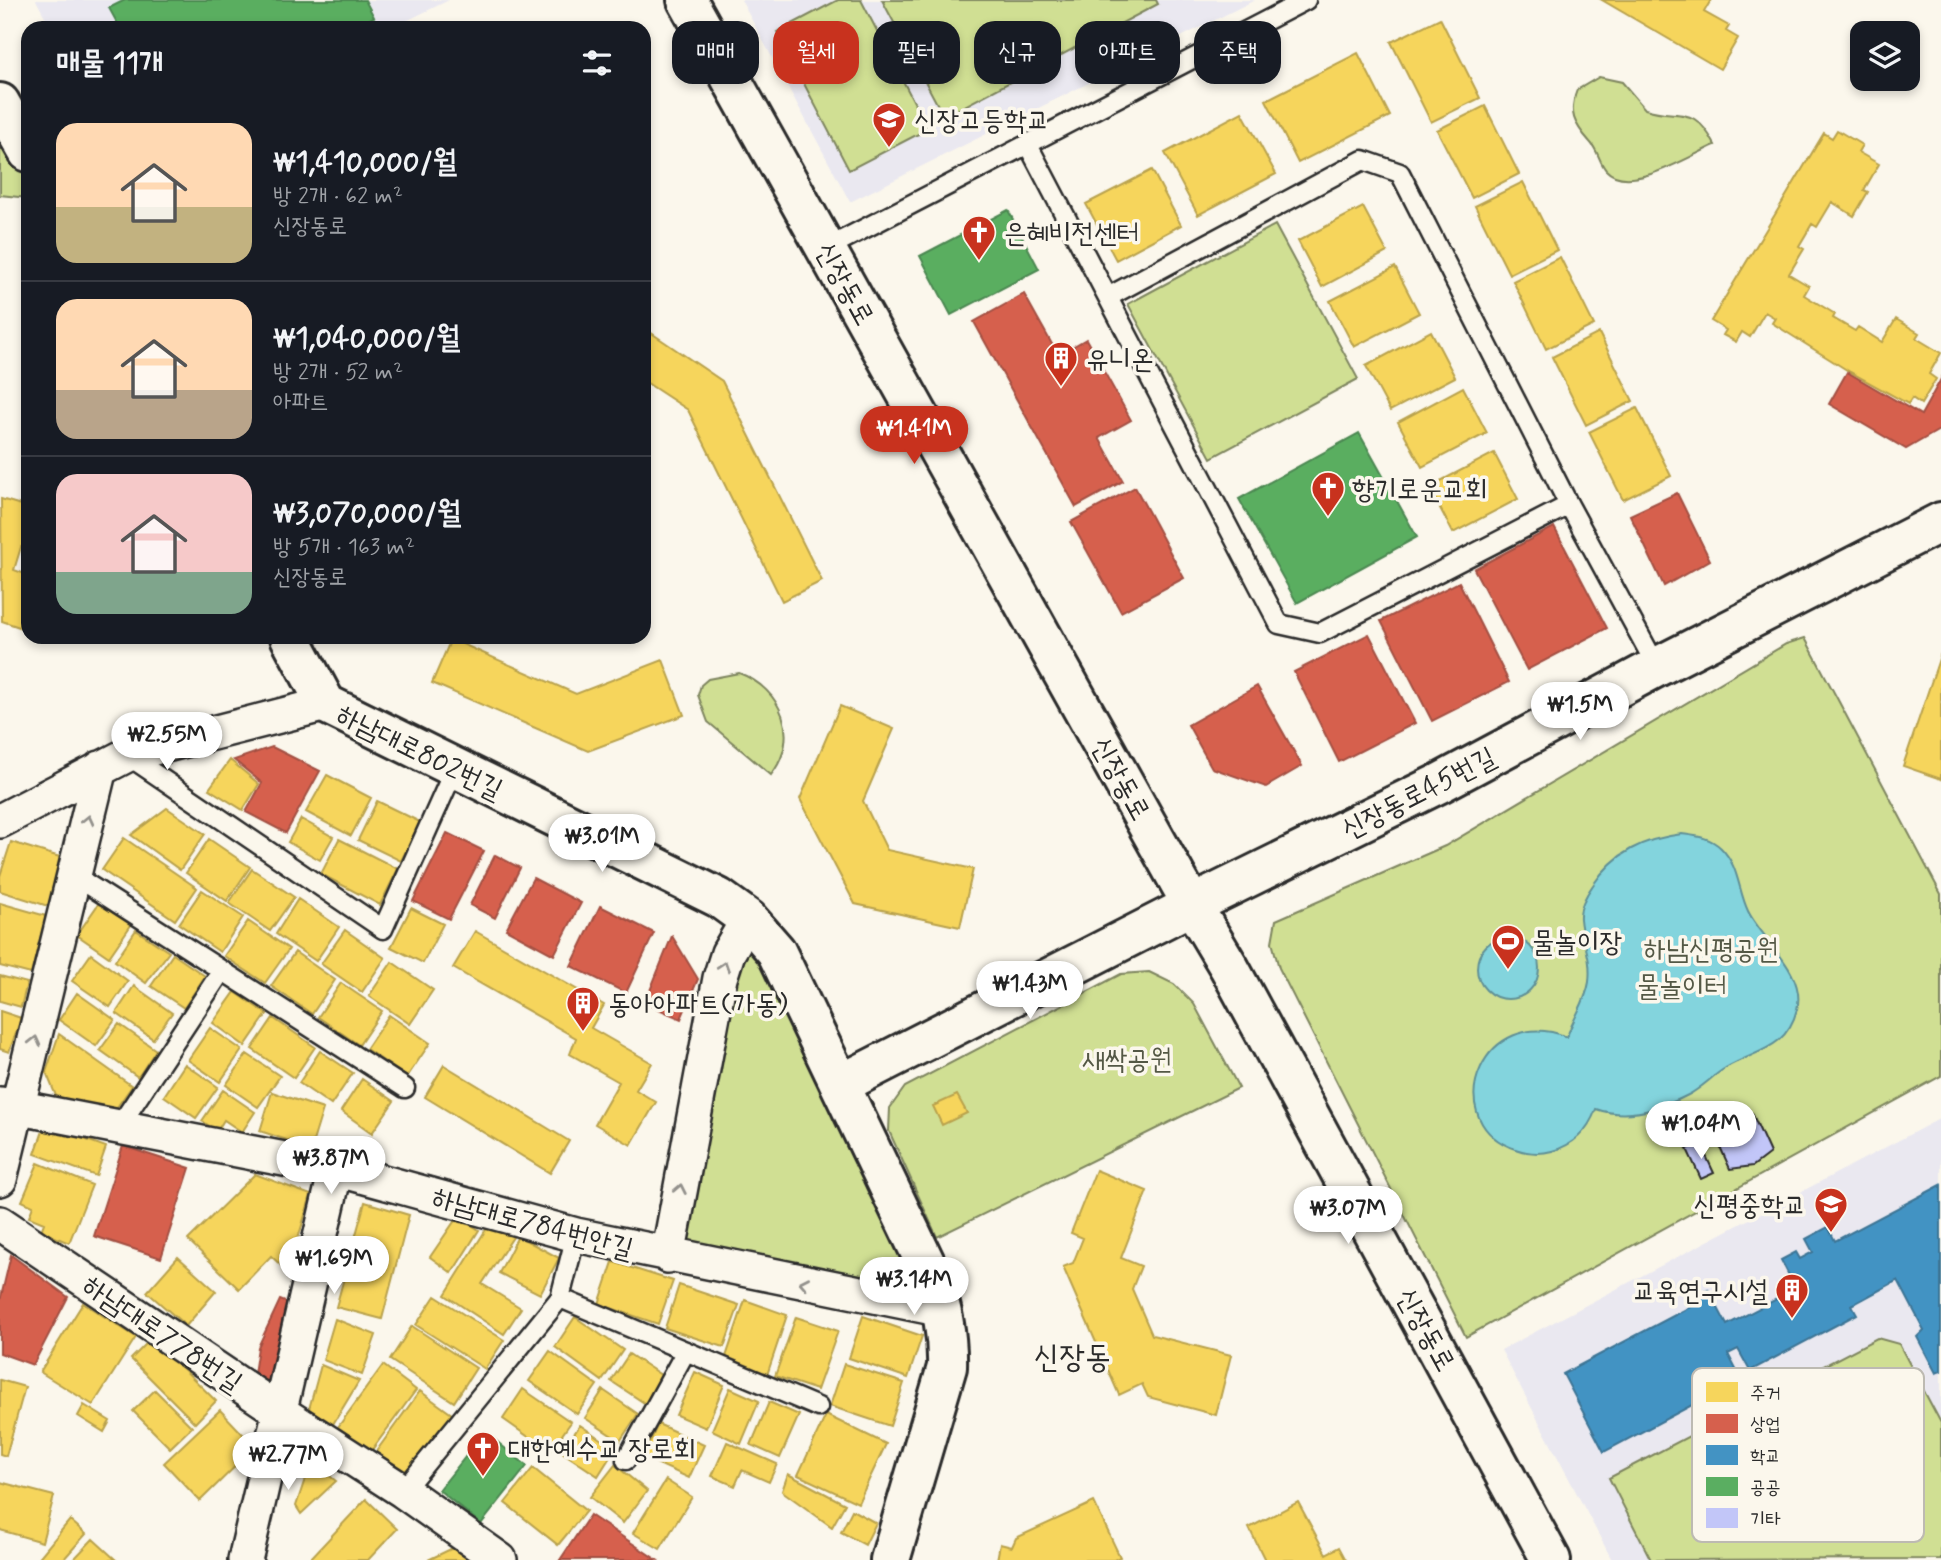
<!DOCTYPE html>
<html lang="ko">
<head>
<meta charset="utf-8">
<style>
  :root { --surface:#171b24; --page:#242831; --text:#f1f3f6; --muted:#9ea1a6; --line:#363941; --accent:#c8321e }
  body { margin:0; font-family:Mynerve,"Poor Story",sans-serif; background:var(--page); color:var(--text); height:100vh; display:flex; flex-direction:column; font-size:26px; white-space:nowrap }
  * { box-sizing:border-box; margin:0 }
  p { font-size:23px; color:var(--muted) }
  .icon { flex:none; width:38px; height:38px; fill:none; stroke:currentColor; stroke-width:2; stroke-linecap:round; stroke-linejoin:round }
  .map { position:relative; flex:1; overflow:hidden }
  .details { position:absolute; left:21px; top:21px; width:630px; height:623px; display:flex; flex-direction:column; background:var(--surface); border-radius:21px; box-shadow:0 4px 10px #0003 }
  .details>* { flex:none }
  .hud { position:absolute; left:672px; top:21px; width:665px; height:63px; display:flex; gap:14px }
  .fabs { position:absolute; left:1850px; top:21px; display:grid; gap:14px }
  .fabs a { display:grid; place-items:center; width:70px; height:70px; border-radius:14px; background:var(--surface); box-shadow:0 4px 10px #0003; font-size:35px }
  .price { position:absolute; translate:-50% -60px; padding:0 16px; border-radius:24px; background:#fff; color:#222; font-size:23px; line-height:46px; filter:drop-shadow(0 2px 4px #0008) }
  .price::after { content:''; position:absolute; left:50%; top:42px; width:21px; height:16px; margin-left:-10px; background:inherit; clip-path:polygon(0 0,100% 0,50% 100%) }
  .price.active { background:var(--accent); color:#fff }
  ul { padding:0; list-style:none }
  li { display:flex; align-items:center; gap:21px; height:175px; padding:0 35px }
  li+li { border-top:2px solid var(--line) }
  li span { display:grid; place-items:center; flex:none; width:196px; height:140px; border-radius:21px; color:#555 }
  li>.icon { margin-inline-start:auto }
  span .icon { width:84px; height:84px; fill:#fffc; stroke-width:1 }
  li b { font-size:30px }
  h2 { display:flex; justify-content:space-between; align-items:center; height:84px; padding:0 35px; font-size:30px }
  .tag { padding:0 24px; border-radius:21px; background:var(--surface); box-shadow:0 4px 10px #0003; font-size:24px; line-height:63px }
  .tag.active { background:var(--accent); color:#fff }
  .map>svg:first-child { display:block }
  .built { fill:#eae8f0 }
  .green { fill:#d0df93; stroke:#7e855f; stroke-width:2 }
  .water { fill:#83d4dd; stroke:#609096; stroke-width:2 }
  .homes { fill:#f6d55c; stroke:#b9a24d; stroke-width:2 }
  .shops { fill:#d6604d; stroke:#a35043; stroke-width:2 }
  .schools { fill:#4393c3; stroke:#3c7495; stroke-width:2 }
  .public { fill:#5aae61; stroke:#4c8751; stroke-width:2 }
  .building { fill:#c2c6f8; stroke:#2b2b2b; stroke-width:2 }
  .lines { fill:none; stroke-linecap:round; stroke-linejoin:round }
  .lane-casing { stroke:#2b2b2b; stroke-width:23 }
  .street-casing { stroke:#2b2b2b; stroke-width:38 }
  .secondary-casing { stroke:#2b2b2b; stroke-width:44 }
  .lane { stroke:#fbf7ec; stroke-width:18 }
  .street { stroke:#fbf7ec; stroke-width:33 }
  .secondary { stroke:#fbf7ec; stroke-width:38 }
  .oneway { stroke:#93918c }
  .labels { text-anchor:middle; stroke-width:7; stroke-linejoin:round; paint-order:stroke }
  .poi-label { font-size:28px; fill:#2b2b2b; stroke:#fbf7ec; text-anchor:start }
  .street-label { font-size:28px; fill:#2b2b2b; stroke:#fbf7ec }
  .park-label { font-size:28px; fill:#545845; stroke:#fbf7ec }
  .quarter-label { font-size:32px; fill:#2b2b2b; stroke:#fbf7ec }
  .key { fill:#fbf7ec; stroke:#bdbab2; stroke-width:2 }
  .key-label { font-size:19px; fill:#2b2b2b }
</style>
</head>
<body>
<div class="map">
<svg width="1941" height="1560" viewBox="0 0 1941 1560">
  <rect width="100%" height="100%" fill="#fbf7ec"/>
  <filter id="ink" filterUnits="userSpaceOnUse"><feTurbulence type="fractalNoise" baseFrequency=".0143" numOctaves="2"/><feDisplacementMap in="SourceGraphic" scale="14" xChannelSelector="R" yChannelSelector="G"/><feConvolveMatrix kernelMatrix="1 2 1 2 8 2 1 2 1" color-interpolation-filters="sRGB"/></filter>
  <g filter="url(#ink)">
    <path class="built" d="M36 0H449L392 28H51Z
      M741 0H1255L850 202Z
      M1941 1118V1560H1612L1501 1350Z"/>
    <path class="green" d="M838 0H861L928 129 849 170 777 32Z
      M882 0H1156L1158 4 944 117Z
      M1599 77 1622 82 1645 109C1681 120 1693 103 1715 145 1689 156 1629 195 1606 170 1599 162 1598 150 1590 142 1574 124 1568 113 1577 90Z
      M0 131 28 180V198L0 195Z
      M1275 225 1358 379 1211 458 1128 304Z
      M1805 638 1941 894V1076L1466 1337 1279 968 1272 942 1276 920 1445 846 1786 644Z
      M739 673C782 689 801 737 771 775L708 722 698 695 701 685 708 679Z
      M748 919 943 1310 668 1256Z
      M1149 972 1174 984 1194 1004 1239 1088 937 1237 889 1131 890 1108 905 1087 1121 974Z
      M1877 1338 1899 1344 1941 1423V1559L1651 1560 1609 1478Z"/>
    <path class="water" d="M1682 834C1696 836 1710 837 1721 848 1739 866 1738 890 1748 911 1762 940 1807 973 1797 1009 1787 1049 1757 1050 1727 1067 1713 1075 1702 1088 1688 1095 1659 1110 1627 1120 1596 1109 1588 1131 1574 1145 1552 1151 1537 1155 1524 1153 1510 1147 1438 1116 1485 1003 1567 1037 1573 1018 1586 1002 1589 982 1592 956 1582 942 1580 919 1579 907 1586 895 1593 885 1615 852 1643 839 1682 834Z
      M1477 968a31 31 0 1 1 62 0a31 31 0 1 1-62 0Z"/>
    <path class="homes" d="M1602 0H1711L1704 12 1729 26 1726 31 1738 38 1720 69Z
      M1440 18 1480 98 1431 122 1391 42Z
      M1358 53 1390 116 1298 163 1266 100Z
      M1485 106 1519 174 1472 198 1437 130Z
      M1242 112 1276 174 1198 215 1165 153Z
      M1837 130 1862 145 1858 152 1879 164 1864 190 1868 192 1854 216 1832 202 1817 227 1812 224 1799 246 1804 249 1789 274 1809 286 1804 295 1835 314 1833 318 1855 331 1858 327 1882 342 1896 319 1919 333 1916 338 1941 353 1929 374 1936 379 1921 404 1912 398 1908 404 1850 372 1772 323 1775 318 1765 312 1750 337 1742 332 1736 342 1723 335 1726 330 1711 321 1824 133 1832 138Z
      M1152 170 1181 225 1116 260 1086 204Z
      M1523 182 1557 250 1509 274 1475 206Z
      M1363 207 1387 252 1322 287 1298 241Z
      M1560 257 1594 325 1546 349 1513 281Z
      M1395 267 1419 313 1354 347 1330 301Z
      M644 328 722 381 822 581 782 601 688 410 644 381Z
      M1431 331 1455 377 1390 411 1366 366Z
      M1599 333 1633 401 1586 425 1552 357Z
      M1463 387 1487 433 1422 467 1398 422Z
      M1637 408 1671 476 1623 500 1589 432Z
      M1494 453 1518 499 1453 533 1429 487Z
      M1 499 28 507V550L21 547 14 570 28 575V630L2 621Z
      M451 639 576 694 663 660 684 715 588 751 432 683Z
      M1941 653V779L1903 766Z
      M840 706 894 729 863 801 887 850 973 869 960 927 855 904 800 799Z
      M230 760 259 784 243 810 209 789Z
      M327 775 371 798 351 836 306 812Z
      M377 801 420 822 401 861 358 840Z
      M167 808 205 834 180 870 131 835Z
      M301 819 333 837 320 860 288 842Z
      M124 838 197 888 175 920 102 870Z
      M209 839 250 867 227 901 186 873Z
      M339 839 398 869 380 905 321 874Z
      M11 842 63 858 48 906 0 891V876Z
      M252 869 294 897 270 931 229 903Z
      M202 890 243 917 220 952 179 924Z
      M298 899 339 927 316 961 276 934Z
      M0 903 46 916 31 974 0 966Z
      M99 903 131 925 109 957 77 935Z
      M411 908 443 924 423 963 391 947Z
      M248 921 289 949 265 983 224 956Z
      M136 930 169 952 146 983 115 961Z
      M345 930 385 958 362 992 321 964Z
      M475 931 604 1005 591 1028 652 1063 636 1090 656 1102 631 1145 595 1124 619 1082 570 1054 576 1038 453 968Z
      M295 952 335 980 312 1014 271 986Z
      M91 954 128 981 110 1007 72 981Z
      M173 954 205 976 184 1008 151 986Z
      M392 962 433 990 410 1024 369 996Z
      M0 976 27 983 21 1007 0 1001Z
      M341 983 382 1011 359 1045 318 1017Z
      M134 986 172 1013 153 1039 116 1013Z
      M235 992 267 1014 245 1046 213 1023Z
      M77 993 115 1020 96 1046 59 1020Z
      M0 1011 21 1018 9 1052 0 1049Z
      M389 1015 430 1043 407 1077 366 1049Z
      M273 1018 315 1047 294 1078 252 1049Z
      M119 1024 156 1050 138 1077 100 1050Z
      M210 1028 242 1050 220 1082 188 1060Z
      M59 1034 132 1086 112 1114 56 1096 46 1072Z
      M320 1051 353 1073 331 1105 299 1083Z
      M247 1054 280 1076 258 1107 226 1085Z
      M185 1064 218 1087 196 1118 164 1096Z
      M444 1065 569 1141 550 1173 425 1097Z
      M362 1079 394 1101 372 1133 341 1111Z
      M223 1090 255 1112 242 1132 224 1120 217 1131 202 1121Z
      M272 1092 323 1109 311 1148 260 1131Z
      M957 1095 967 1113 942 1125 933 1106Z
      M45 1125 106 1147 96 1176 35 1154Z
      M38 1163 92 1185 69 1243 41 1231 44 1223 29 1217 33 1206 22 1201Z
      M1096 1170 1147 1191 1121 1258 1141 1266 1132 1289 1152 1335 1231 1355 1216 1415 1148 1397 1142 1384 1119 1395 1063 1267 1073 1263 1083 1238 1071 1233Z
      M255 1174 311 1195 288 1272 271 1256 239 1289 188 1240Z
      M365 1202 409 1215 382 1319 336 1307Z
      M458 1216 479 1230 452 1273 430 1257Z
      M490 1223 513 1237 482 1284 521 1308 504 1334 445 1295Z
      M518 1236 559 1258 540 1294 499 1273Z
      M178 1257 216 1291 186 1326 147 1292Z
      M613 1262 673 1281 658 1324 599 1304Z
      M679 1285 739 1305 724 1347 665 1328Z
      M435 1296 504 1340 485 1369 416 1325Z
      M745 1300 787 1315 767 1375 725 1360Z
      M83 1303 136 1337 93 1405 40 1372Z
      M863 1316 922 1336 908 1378 849 1358Z
      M575 1317 623 1350 602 1381 555 1347Z
      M796 1317 838 1331 817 1390 775 1376Z
      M335 1319 376 1335 362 1375 323 1360Z
      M412 1326 476 1368 454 1402 390 1360Z
      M152 1338 216 1401 195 1423 131 1359Z
      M550 1351 597 1385 577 1414 529 1381Z
      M629 1354 664 1377 646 1404 611 1381Z
      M844 1364 904 1383 890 1426 830 1406Z
      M321 1365 359 1381 333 1424 309 1409Z
      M383 1365 416 1390 371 1451 338 1427Z
      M695 1372 724 1385 706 1428 676 1415Z
      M0 1380 25 1387 6 1456 0 1454Z
      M730 1388 759 1401 741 1444 712 1430Z
      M523 1389 571 1422 550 1452 503 1419Z
      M155 1390 192 1427 170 1448 133 1411Z
      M603 1390 638 1414 620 1441 585 1418Z
      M420 1391 453 1415 407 1477 375 1453Z
      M769 1402 799 1415 780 1458 751 1445Z
      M84 1405 110 1421 104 1432 78 1416Z
      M220 1410 255 1447 200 1501 164 1463Z
      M826 1415 886 1444 858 1503 798 1475Z
      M658 1424 704 1445 689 1478 643 1457Z
      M580 1425 615 1449 598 1476 562 1452Z
      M727 1442 777 1464 769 1482 742 1470 735 1486 712 1476Z
      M311 1461 336 1481 301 1514 296 1506Z
      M615 1465 647 1491 623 1523 590 1497Z
      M533 1468 586 1511 558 1545 505 1503Z
      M788 1474 845 1504 832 1527 782 1491Z
      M666 1480 692 1497 660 1549 633 1533Z
      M0 1482 54 1496 42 1542 0 1530Z
      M366 1499 397 1529 368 1560H309Z
      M1094 1502 1120 1557 1114 1560H997L1000 1544 1012 1547 1016 1538Z
      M1298 1502 1326 1554 1339 1547 1346 1560H1265L1249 1528Z
      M852 1510 876 1523 865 1545 841 1532Z
      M70 1520 86 1534 63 1560H37Z
      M93 1539 116 1560H73Z
      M461 1544 469 1560H428Z"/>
    <path class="shops" d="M1024 294 1058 355 1086 339 1131 420 1099 438 1123 481 1076 507 974 322Z
      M1847 372 1921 415 1941 379V429L1906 449 1829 404Z
      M1135 487 1184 578 1121 612 1071 522Z
      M1677 493 1710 560 1664 586 1630 515Z
      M1554 527 1607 628 1527 670 1474 569Z
      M1459 582 1509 682 1432 721 1381 621Z
      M1369 634 1415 723 1339 762 1294 672Z
      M1257 686 1302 766 1266 787 1212 768 1188 725Z
      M272 747 320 771 286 833 246 812 262 783 234 760Z
      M447 833 484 851 449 919 413 901Z
      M495 855 520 868 495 918 470 905Z
      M533 878 581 903 554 955 506 929Z
      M600 906 654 933 626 993 571 966Z
      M672 936 698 979 681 1019 645 1003Z
      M123 1146 190 1168 161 1258 94 1236Z
      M11 1255 68 1297 33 1365 0 1353V1301Z
      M280 1300 293 1305 273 1385 254 1374 258 1347Z
      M590 1515 657 1560H560Z"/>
    <path class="schools" d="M1941 1185V1371L1936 1373 1917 1337 1924 1330 1898 1280 1852 1305 1857 1314 1750 1371 1738 1349 1728 1354 1741 1379 1604 1452 1563 1374 1694 1305 1690 1298 1708 1289 1727 1325 1796 1289 1781 1260 1796 1252 1800 1259 1813 1252 1806 1239 1828 1227 1835 1241Z"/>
    <path class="public" d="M125 0H365L374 17 353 28H120L109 8Z
      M1008 210 1039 269 951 315 920 256Z
      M1359 433 1417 537 1297 603 1239 499Z
      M485 1432 527 1466 481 1524 439 1490Z"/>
    <path class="building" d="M1742 1112 1752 1113 1770 1153 1753 1166 1730 1169 1713 1131 1730 1115Z
      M1700 1143 1714 1173 1701 1179 1687 1149Z"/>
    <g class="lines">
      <defs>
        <path id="lane" d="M1028 145 1279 624 1320 633 1569 505
          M827 248 1306 0
          M1108 297 1363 160 1400 173 1569 505 1657 667
          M127 755 383 929 455 768
          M75 876 405 1088
          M120 1125 221 972
          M560 1298 818 1407
          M626 1460 686 1351
          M403 1491 560 1298 576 1235"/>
        <path id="street" d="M0 821 127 755 326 704
          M0 1104 336 1169 576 1235 943 1310
          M0 1179 100 768
          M0 1223 279 1411 403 1491 500 1560
          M668 1256 720 978 728 953 748 919
          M245 1560 336 1169"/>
        <path id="secondary" d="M687 0 1192 905 1229 967 1551 1560
          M0 103 28 152
          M290 637 326 704 719 898 748 919 776 951 932 1277C942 1308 948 1335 947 1367L890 1560
          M841 1084 1192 905 1440 783 1657 667 1941 522"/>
      </defs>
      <use href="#lane" class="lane-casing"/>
      <use href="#street" class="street-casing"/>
      <use href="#secondary" class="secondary-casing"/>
      <use href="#lane" class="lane"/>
      <use href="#street" class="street"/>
      <use href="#secondary" class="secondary"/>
    </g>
    <defs><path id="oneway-chevron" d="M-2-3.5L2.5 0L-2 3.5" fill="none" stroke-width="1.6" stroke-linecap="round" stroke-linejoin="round" transform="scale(1.75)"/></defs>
    <g class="oneway">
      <use href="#oneway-chevron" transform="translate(88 820) rotate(-77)"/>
      <use href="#oneway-chevron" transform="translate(724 966) rotate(-71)"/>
      <use href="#oneway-chevron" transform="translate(35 1041) rotate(-76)"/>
      <use href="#oneway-chevron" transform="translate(680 1189) rotate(-79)"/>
      <use href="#oneway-chevron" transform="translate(804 1283) rotate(-169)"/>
    </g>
  </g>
  <defs>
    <symbol id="school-pin" viewBox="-11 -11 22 30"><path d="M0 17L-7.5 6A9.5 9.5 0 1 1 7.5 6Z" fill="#c8321e" stroke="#fbf7ec"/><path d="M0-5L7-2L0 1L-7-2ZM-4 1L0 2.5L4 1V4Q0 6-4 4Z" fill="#fff"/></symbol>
    <symbol id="church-pin" viewBox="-11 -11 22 30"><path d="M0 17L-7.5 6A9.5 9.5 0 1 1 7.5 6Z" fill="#c8321e" stroke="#fbf7ec"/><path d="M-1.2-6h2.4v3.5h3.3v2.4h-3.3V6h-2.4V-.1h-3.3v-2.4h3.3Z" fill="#fff"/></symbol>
    <symbol id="building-pin" viewBox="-11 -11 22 30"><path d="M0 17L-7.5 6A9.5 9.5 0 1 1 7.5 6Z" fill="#c8321e" stroke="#fbf7ec"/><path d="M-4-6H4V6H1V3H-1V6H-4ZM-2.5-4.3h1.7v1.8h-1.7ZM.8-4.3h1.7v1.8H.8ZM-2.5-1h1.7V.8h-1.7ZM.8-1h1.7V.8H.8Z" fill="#fff"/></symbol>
    <symbol id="stadium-pin" viewBox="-11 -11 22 30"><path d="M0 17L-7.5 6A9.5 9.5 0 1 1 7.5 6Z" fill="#c8321e" stroke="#fbf7ec"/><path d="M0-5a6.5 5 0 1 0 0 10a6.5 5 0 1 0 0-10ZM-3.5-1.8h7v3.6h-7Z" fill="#fff"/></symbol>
  </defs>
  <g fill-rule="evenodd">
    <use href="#school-pin" x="870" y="100" width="38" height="52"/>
    <use href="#church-pin" x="960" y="213" width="38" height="52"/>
    <use href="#building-pin" x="1042" y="339" width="38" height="52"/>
    <use href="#church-pin" x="1309" y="469" width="38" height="52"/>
    <use href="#stadium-pin" x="1489" y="922" width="38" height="52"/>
    <use href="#building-pin" x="564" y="984" width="38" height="52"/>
    <use href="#school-pin" x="1812" y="1185" width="38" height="52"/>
    <use href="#building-pin" x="1773" y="1271" width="38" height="52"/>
    <use href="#church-pin" x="464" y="1429" width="38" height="52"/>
  </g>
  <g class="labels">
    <g class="poi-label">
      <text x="914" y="129">신장고등학교</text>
      <text x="1004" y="242">은혜비전센터</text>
      <text x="1086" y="368">유니온</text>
      <text x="1352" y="498">향기로운교회</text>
      <text x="1532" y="951">물놀이장</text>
      <text x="608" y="1013">동아아파트(가동)</text>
      <text x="1806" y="1214" text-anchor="end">신평중학교</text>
      <text x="1768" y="1300" text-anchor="end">교육연구시설</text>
      <text x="508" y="1458">대한예수교 장로회</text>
    </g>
    <g class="street-label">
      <text transform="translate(846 283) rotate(61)" y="10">신장동로</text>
      <text transform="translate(420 751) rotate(26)" y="10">하남대로802번길</text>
      <text transform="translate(1122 778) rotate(61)" y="10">신장동로</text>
      <text transform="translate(1418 792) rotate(-27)" y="10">신장동로45번길</text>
      <text transform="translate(533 1222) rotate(15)" y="10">하남대로784번안길</text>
      <text transform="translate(1427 1329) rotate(61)" y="10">신장동로</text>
      <text transform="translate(163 1333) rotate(34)" y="10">하남대로778번길</text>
    </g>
    <g class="park-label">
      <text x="1711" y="958">하남신평공원</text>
      <text x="1682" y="995">물놀이터</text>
      <text x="1127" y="1068">새싹공원</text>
    </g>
    <g class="quarter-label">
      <text x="1072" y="1367">신장동</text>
    </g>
  </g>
  <rect x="1692" y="1368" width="232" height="174" rx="10" class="key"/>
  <rect x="1706" y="1382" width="32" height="20" fill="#f6d55c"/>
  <rect x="1706" y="1414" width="32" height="19" fill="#d6604d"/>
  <rect x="1706" y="1445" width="32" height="20" fill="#4393c3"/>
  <rect x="1706" y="1477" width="32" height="19" fill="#5aae61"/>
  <rect x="1706" y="1508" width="32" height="20" fill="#c2c6f8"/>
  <g class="key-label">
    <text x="1750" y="1399">주거</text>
    <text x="1750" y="1430">상업</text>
    <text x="1750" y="1462">학교</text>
    <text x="1750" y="1493">공공</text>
    <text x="1750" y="1525">기타</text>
  </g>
</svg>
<div class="fabs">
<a><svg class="icon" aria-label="layers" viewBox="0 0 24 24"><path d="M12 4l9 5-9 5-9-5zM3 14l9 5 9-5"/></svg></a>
</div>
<b class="price active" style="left:914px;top:466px">₩1.41M</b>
<b class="price" style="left:1580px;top:742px">₩1.5M</b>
<b class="price" style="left:167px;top:772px">₩2.55M</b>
<b class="price" style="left:602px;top:874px">₩3.01M</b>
<b class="price" style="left:1030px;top:1021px">₩1.43M</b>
<b class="price" style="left:1701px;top:1161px">₩1.04M</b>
<b class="price" style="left:331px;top:1196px">₩3.87M</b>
<b class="price" style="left:1348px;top:1246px">₩3.07M</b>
<b class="price" style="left:334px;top:1296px">₩1.69M</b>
<b class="price" style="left:914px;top:1317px">₩3.14M</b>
<b class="price" style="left:288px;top:1492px">₩2.77M</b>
<div class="hud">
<a class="tag">매매</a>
<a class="tag active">월세</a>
<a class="tag">필터</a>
<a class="tag">신규</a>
<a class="tag">아파트</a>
<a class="tag">주택</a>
</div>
<section class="details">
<h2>매물 11개<svg class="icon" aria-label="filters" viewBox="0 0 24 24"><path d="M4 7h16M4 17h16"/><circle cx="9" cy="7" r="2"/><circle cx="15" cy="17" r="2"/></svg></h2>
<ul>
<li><span style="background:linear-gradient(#ffd9b3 60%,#c2b280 0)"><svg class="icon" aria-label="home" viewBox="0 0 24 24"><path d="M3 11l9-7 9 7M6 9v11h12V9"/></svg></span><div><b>₩1,410,000/월</b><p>방 2개 · 62 m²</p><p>신장동로</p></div></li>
<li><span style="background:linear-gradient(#ffd9b3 65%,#b9a48a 0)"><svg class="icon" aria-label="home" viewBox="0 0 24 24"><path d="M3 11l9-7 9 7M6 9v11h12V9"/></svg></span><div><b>₩1,040,000/월</b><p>방 2개 · 52 m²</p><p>아파트</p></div></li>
<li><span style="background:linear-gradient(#f6c9c9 70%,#7fa58c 0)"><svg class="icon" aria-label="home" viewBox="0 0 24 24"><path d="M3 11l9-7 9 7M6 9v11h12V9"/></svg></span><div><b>₩3,070,000/월</b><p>방 5개 · 163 m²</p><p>신장동로</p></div></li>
</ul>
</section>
</div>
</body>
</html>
